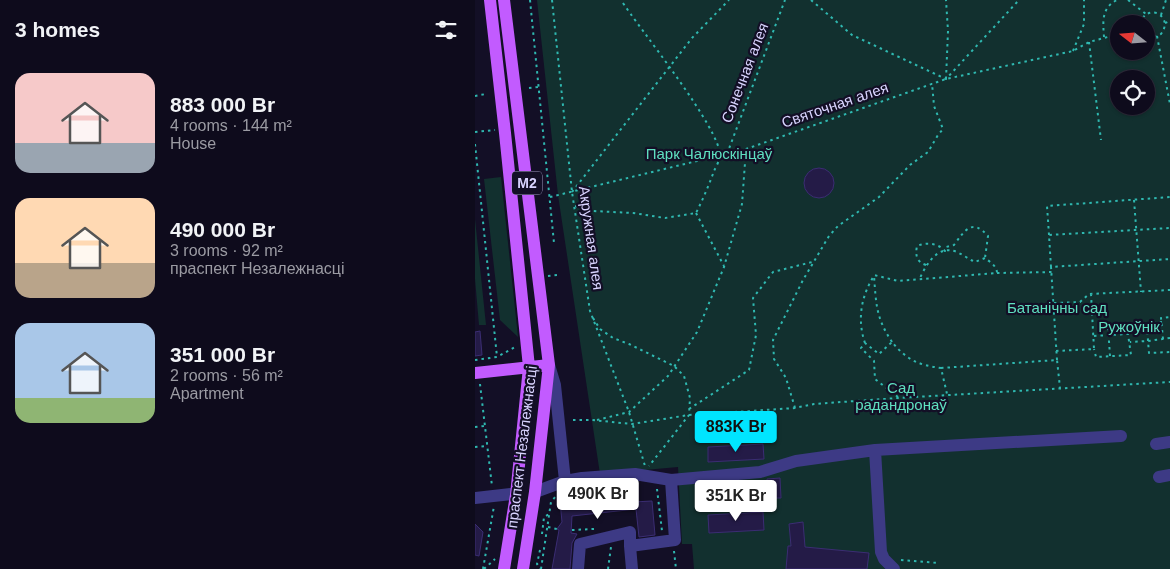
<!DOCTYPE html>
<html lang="en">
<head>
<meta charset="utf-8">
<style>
  :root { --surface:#0e0b1c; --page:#171425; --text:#f1f3f6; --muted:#9b9ba3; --line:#2e2b3b; --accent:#00e5ff }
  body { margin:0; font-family:Arial,sans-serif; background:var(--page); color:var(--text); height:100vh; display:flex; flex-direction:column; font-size:19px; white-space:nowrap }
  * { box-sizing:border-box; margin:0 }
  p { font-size:16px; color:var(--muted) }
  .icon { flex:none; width:28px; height:28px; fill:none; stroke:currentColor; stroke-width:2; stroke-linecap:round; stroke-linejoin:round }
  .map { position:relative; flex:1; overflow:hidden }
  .drawer { display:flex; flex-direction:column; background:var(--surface); width:475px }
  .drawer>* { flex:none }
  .needle { width:32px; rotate:287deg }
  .buttons { position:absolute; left:635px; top:15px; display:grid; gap:10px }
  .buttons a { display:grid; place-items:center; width:45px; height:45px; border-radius:50%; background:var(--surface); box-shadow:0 1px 4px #0004,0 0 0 1px var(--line); font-size:25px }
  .price { position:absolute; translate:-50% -42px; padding:0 11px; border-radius:5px; background:#fff; color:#222; font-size:16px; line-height:32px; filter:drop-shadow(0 1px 2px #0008) }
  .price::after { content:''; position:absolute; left:50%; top:30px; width:15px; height:11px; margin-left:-8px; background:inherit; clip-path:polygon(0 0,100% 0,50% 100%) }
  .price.selected { background:var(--accent); color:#111 }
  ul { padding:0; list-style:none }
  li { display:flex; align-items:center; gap:15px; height:125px; padding:0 15px }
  li span { display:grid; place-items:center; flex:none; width:140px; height:100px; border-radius:15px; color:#555 }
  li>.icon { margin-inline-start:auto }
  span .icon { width:60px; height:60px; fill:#fffc; stroke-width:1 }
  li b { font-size:21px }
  h2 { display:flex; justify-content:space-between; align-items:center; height:60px; padding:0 15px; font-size:21px }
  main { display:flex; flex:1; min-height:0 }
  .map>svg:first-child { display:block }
  .green { fill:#12302f; fill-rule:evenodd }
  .building { fill:#241b47; stroke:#3b2d73 }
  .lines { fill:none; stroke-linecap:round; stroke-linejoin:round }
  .path { stroke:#2fb8b0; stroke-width:2; stroke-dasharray:2.5 4; stroke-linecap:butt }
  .minor { stroke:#3d3a85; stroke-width:12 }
  .major { stroke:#c25bff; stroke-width:12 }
  .labels { text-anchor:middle; stroke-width:4.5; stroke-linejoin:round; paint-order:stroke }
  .shield { fill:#130f26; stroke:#9e99be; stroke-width:1 }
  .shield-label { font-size:14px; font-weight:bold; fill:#d9d4ff }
  .street-label { font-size:15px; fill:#d9d4ff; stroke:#130f26 }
  .park-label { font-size:15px; fill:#5fe0c0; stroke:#130f26 }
</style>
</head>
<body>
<main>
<section class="drawer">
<h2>3 homes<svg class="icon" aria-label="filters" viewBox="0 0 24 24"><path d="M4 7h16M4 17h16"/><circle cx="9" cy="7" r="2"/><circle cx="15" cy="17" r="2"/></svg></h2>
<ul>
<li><span style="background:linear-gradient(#f6c9c9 70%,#9aa5b1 0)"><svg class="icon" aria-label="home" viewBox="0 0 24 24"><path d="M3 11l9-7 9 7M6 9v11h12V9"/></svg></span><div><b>883 000 Br</b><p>4 rooms · 144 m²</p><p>House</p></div></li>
<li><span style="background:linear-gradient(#ffd9b3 65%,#b9a48a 0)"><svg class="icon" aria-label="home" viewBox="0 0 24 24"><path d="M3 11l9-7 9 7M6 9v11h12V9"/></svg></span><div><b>490 000 Br</b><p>3 rooms · 92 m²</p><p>праспект Незалежнасці</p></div></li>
<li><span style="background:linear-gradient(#a9c7e8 75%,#8fb573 0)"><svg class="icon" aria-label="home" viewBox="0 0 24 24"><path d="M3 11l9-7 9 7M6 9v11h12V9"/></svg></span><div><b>351 000 Br</b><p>2 rooms · 56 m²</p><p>Apartment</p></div></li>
</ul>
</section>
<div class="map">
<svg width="695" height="569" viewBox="0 0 695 569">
  <rect width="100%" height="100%" fill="#130f26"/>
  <path class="green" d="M62 0H695V569H219L217 544H207L203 467 125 474 83 195ZM644 24H671V51H644ZM644 79H671V106H644Z
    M26 177 43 337 25 320 9 179Z
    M0 219 11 325H4L0 279Z"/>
  <path class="building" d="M329 183a15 15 0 1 1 30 0a15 15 0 1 1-30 0Z
    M5 331 7 355 0 356V332Z
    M288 444 289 459 233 462V447Z
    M305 478 306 498H293L292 479Z
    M156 492 158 502 177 501 180 535 164 537 161 509 97 516 96 533 102 534 97 543 95 569H77L84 530 82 529 87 522 85 501Z
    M288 512 289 530 234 533 233 515Z
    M328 522 330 547 394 553 392 569H311L313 546H316L314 524Z
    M0 524 8 532 4 556 0 555Z"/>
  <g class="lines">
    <path class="path" d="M55 0 79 243
      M77 0 97 192 115 311 154 412 170 466
      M336 0 377 35 471 79 544 0
      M653 0 671 14
      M686 15 691 0
      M690 23 695 21
      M666 24C667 15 674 11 682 13 691 18 692 26 686 34L678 37 671 34
      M682 36 695 104
      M629 37C628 22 626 8 642 0
      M614 42 626 140
      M598 51 609 24V0
      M471 79 473 31 471 0
      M54 88 63 87
      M0 96 11 94
      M0 132 20 130
      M0 144 22 357
      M252 154 310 0
      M97 192 217 38 254 0
      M75 197 271 149 471 79 598 51 614 42 644 34
      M659 200 666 292
      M100 206 118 211 158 213 190 218 221 213C228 199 234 185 239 171 241 167 244 161 245 157 248 131 163 27 146 0
      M221 213 249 266
      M574 235 572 206 695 197
      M451 265C442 262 440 256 442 246 451 242 463 243 470 251L471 247 479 245C490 230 497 218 513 236L510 258
      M576 267 574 235 695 228
      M522 273 577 272
      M73 276 83 275
      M579 303 605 302 614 294 695 290
      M118 318 125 329 138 338 154 344 199 366 209 376 215 398 214 415 174 466
      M672 324 687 322
      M641 327 672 324 673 341 655 342
      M619 336 653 334 656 355 621 357 619 349
      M695 338 673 341 674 353 695 352
      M688 339 686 318 695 317
      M417 342C401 318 401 304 399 275L423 281 522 273C522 266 515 262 510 258L500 262C494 259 488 255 482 252 462 244 451 265 444 280
      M390 343C382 320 386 296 399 276
      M581 351 619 349 616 294
      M635 356 633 327H641L642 334
      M0 360 22 357 42 346
      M582 360 576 267 695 259
      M466 368 582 360 585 388
      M5 384 17 486
      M423 397 400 379 399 361 386 348 390 343 404 354 417 342C432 360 443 365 466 368L472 394
      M320 408 311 378 299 359 298 340 328 280 354 236 363 226 404 197 435 165 453 152 463 135 468 129 459 106 457 83
      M214 409 274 370 281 335 278 298 298 272 337 262
      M98 420H117L157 424 214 415 320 408 339 404 423 398 695 382
      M122 420 154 412 193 376 222 332 249 267 267 204 271 149
      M0 427 10 426
      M0 447 12 446
      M182 489 187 531
      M73 527 82 529
      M97 530 119 529
      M67 534 69 517 74 514
      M65 550 62 564 65 569
      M199 551 201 569
      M426 560 463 563
      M8 569 19 506
      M9 569 20 559
      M66 569 76 502 81 496
      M133 569 136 547"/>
    <path class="minor" d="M74 365 80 385 90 481
      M681 444 695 442
      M400 450 406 552 409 559 419 569
      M684 477 695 475
      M196 480 285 472 321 461 400 450 646 436
      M60 492 90 481 107 478 160 474 196 480 200 540 155 546V532L105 544 103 569
      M0 498 36 494 41 495
      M155 546 157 569"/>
    <path class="major" d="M15 0 30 133 54 367 41 495 29 569
      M29 0 74 365 60 492 48 569
      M0 373 74 365"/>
  </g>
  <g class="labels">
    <rect class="shield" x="37" y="171.5" width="30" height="23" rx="4"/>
    <g class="shield-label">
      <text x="52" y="188">М2</text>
    </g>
    <g class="street-label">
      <text transform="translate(270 73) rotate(-69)" y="5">Сонечная алея</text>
      <text transform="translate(360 105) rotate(-19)" y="5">Святочная алея</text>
      <text transform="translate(116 238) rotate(82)" y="5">Акружная алея</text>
      <text transform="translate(47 447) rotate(-83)" y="5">праспект Незалежнасці</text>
    </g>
    <g class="park-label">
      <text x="234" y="159">Парк Чалюскінцаў</text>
      <text x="582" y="313">Батанічны сад</text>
      <text x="654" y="332">Ружоўнік</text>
      <text x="426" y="393">Сад<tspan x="426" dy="17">радандронаў</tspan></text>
    </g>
  </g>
</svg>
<div class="buttons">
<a><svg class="needle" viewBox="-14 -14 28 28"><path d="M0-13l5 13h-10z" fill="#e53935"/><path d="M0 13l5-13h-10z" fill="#9b9ba3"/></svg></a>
<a><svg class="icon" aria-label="locate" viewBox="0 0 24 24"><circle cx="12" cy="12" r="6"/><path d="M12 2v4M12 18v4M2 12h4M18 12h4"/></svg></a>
</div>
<b class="price selected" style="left:261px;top:453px">883K Br</b>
<b class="price" style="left:123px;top:520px">490K Br</b>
<b class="price" style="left:261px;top:522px">351K Br</b>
</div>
</main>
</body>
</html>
